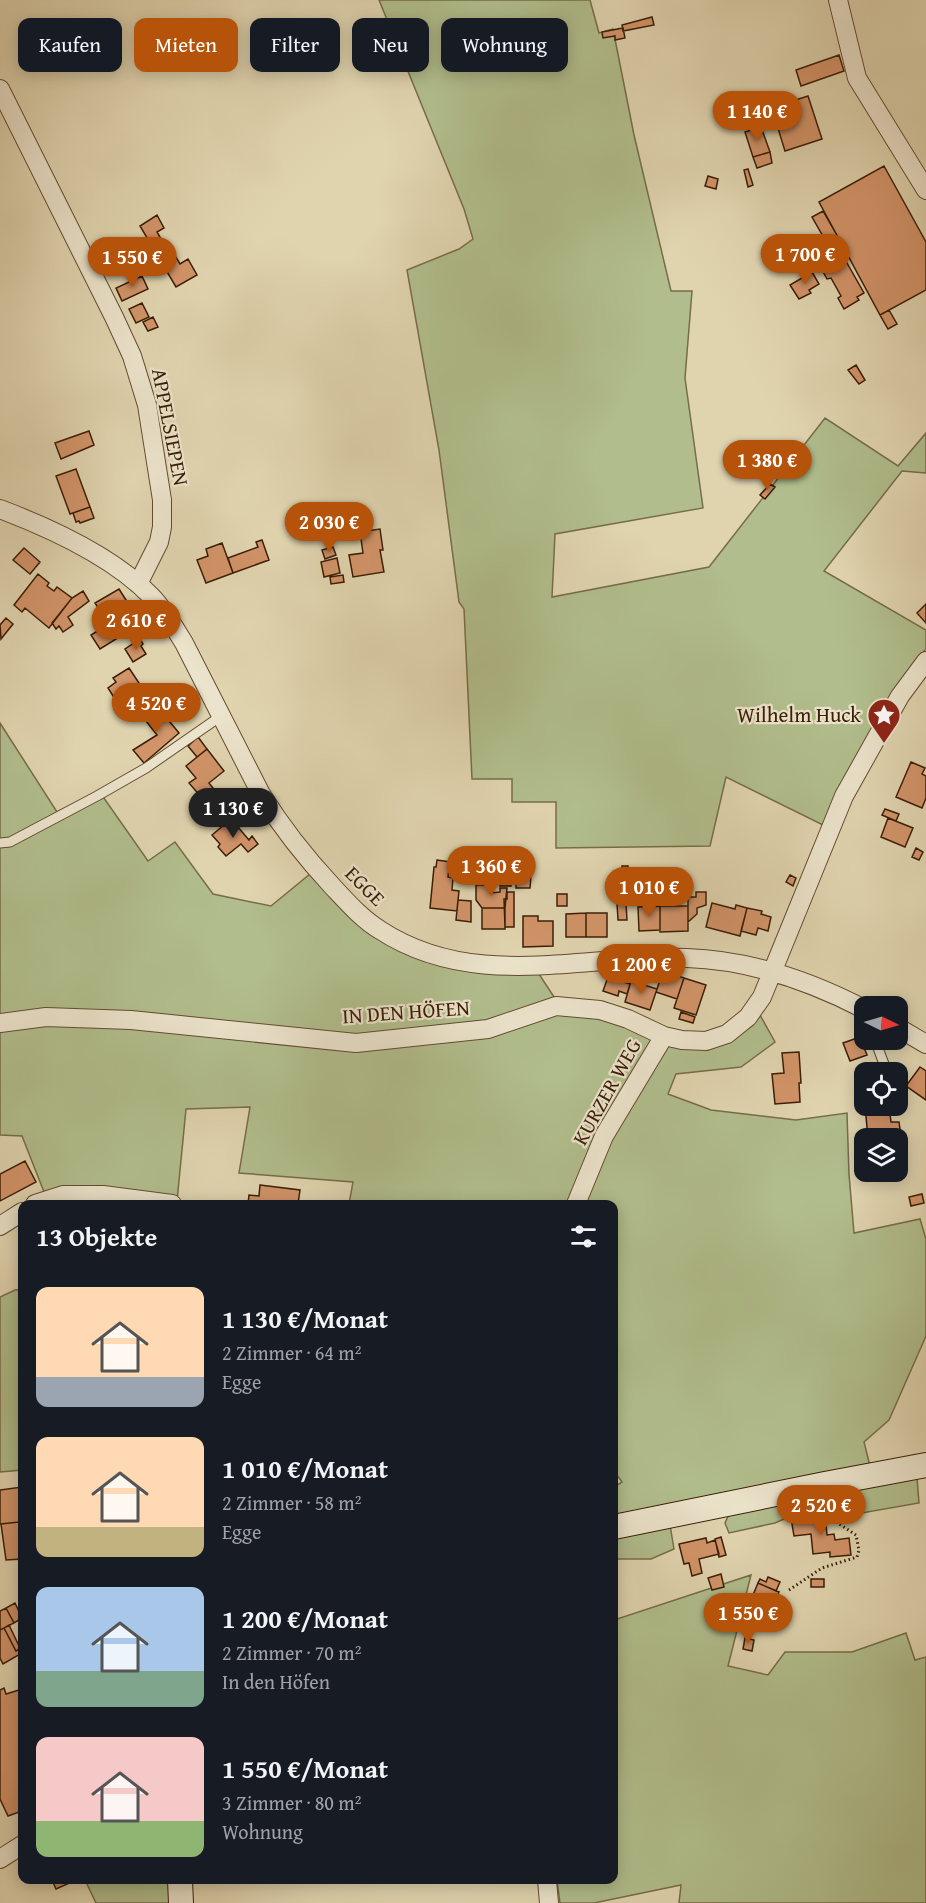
<!DOCTYPE html>
<html lang="de">
<head>
<meta charset="utf-8">
<style>
  :root { --surface:#171b24; --page:#242831; --text:#f1f3f6; --muted:#9ea1a6; --accent:#b45309 }
  body { margin:0; font-family:"Gentium Book Plus",serif; background:var(--page); color:var(--text); height:100vh; display:flex; flex-direction:column; font-size:22px; white-space:nowrap }
  * { box-sizing:border-box; margin:0 }
  p { font-size:20px; color:var(--muted) }
  .icon { flex:none; width:33px; height:33px; fill:none; stroke:currentColor; stroke-width:2; stroke-linecap:round; stroke-linejoin:round }
  .map { position:relative; flex:1; overflow:hidden }
  .panel { position:absolute; left:18px; top:1200px; width:600px; height:684px; display:flex; flex-direction:column; background:var(--surface); border-radius:12px; box-shadow:0 3px 15px #0003 }
  .panel>* { flex:none }
  .guide { position:absolute; left:18px; top:18px; width:600px; height:54px; display:flex; gap:12px }
  .needle { width:39px; rotate:95deg }
  .buttons { position:absolute; left:854px; top:996px; display:grid; gap:12px }
  .buttons a { display:grid; place-items:center; width:54px; height:54px; border-radius:12px; background:var(--surface); box-shadow:0 3px 15px #0003; font-size:30px }
  .price { position:absolute; translate:-50% -51px; padding:0 14px; border-radius:21px; background:var(--accent); color:#fff; font-size:20px; line-height:39px; filter:drop-shadow(0 2px 3px #0008) }
  .price::after { content:''; position:absolute; left:50%; top:36px; width:18px; height:14px; margin-left:-9px; background:inherit; clip-path:polygon(0 0,100% 0,50% 100%) }
  .price.active { background:#222; color:#fff }
  ul { padding:0; list-style:none }
  li { display:flex; align-items:center; gap:18px; height:150px; padding:0 18px }
  li span { display:grid; place-items:center; flex:none; width:168px; height:120px; border-radius:12px; color:#555 }
  li>.icon { margin-inline-start:auto }
  span .icon { width:72px; height:72px; fill:#fffc; stroke-width:1 }
  li b { font-size:26px }
  h2 { display:flex; justify-content:space-between; align-items:center; height:72px; padding:0 18px; font-size:26px }
  .chip { padding:0 21px; border-radius:12px; background:var(--surface); box-shadow:0 3px 15px #0003; font-size:21px; line-height:54px }
  .chip.active { background:var(--accent); color:#fff }
  .map>svg:first-child { display:block }
  .green { fill:#b1bd8c; stroke:#766d49; stroke-width:1.5 }
  .building { fill:#d29469; stroke:#3b1d06; stroke-width:1.5 }
  .lines { fill:none; stroke-linecap:round; stroke-linejoin:round }
  .lane-casing { stroke:#644b30; stroke-width:11 }
  .street-casing { stroke:#644b30; stroke-width:20 }
  .secondary-casing { stroke:#3b1d06; stroke-width:26 }
  .path { stroke:#3b1d06; stroke-width:3; stroke-dasharray:1.5 3; stroke-linecap:butt }
  .lane { stroke:#ebe3cb; stroke-width:9 }
  .street { stroke:#ebe3cb; stroke-width:18 }
  .secondary { stroke:#ebe3cb; stroke-width:24 }
  .labels { text-anchor:middle; stroke-width:4.5; stroke-linejoin:round; paint-order:stroke }
  .street-label { font-size:21px; fill:#3b1d06; stroke:#ebe3cb }
  .poi-label { font-size:21px; fill:#3b1d06; stroke:#ebe3cb; text-anchor:end }
</style>
</head>
<body>
<div class="map">
<svg width="926" height="1903" viewBox="0 0 926 1903">
  <rect width="100%" height="100%" fill="#e0d4af"/>
  <filter id="stains"><feTurbulence type="fractalNoise" baseFrequency=".00333" numOctaves="4"/><feColorMatrix values="0 0 0 0 .2 0 0 0 0 .09 0 0 0 0 .02 0 0 0 .5 -.17"/></filter>
  <radialGradient id="worn" r=".72"><stop offset=".6" stop-color="#630" stop-opacity="0"/><stop offset="1" stop-color="#630" stop-opacity=".3"/></radialGradient>
  <path class="green" d="M379 0H590L599 33 613 29 634 135 671 291H692L685 378 703 508 555 534 552 597 709 567 825 418 898 466 926 433V473L902 471 824 571 926 630V649L915 661 893 693 823 825 726 777 710 846 556 848V802H512V779H472L464 609 459 602 439 450 407 270 459 249 473 239 464 209Z
    M0 723 57 812 99 791 148 861 175 842 213 894 271 906 310 874 361 925 508 974H539L556 1000 600 1015 728 1043 752 1026 760 1015 775 1042 741 1067 676 1074 668 1094 711 1110 796 1120 847 1113 849 1174 854 1233 920 1219 926 1239V1336L889 1420 864 1442 870 1466 614 1518V1487L622 1482 614 1471V1204H349L353 1182 239 1173 250 1107 186 1109 177 1201 46 1197 22 1136 0 1135Z
    M22 1289V1470L0 1472V1297L15 1290Z
    M917 1478 919 1503 839 1517 834 1511 833 1499 841 1491Z
    M804 1495 819 1508 800 1512 775 1523 729 1533 725 1523 730 1512Z
    M670 1525 674 1549 651 1559H614V1534Z
    M751 1575 728 1666 768 1675 785 1652H852L906 1633 915 1660 926 1657V1903H679L681 1885 594 1903H560L557 1880H614V1620Z
    M85 1880H170L171 1903H96Z"/>
  <path class="building" d="M652 17 654 25 623 31 622 25Z
    M623 28 625 38 615 40V36L603 38 602 32Z
    M839 55 844 71 801 86 796 70Z
    M808 96 822 139 785 151 773 112 781 109 780 105Z
    M761 127 770 152 753 157 745 132Z
    M770 152 772 163 757 168 753 157Z
    M884 166 926 242V290L880 315 819 202Z
    M748 169 753 185 748 187 744 170Z
    M708 176 718 179 716 189 705 186Z
    M823 211 839 239 828 245 812 217Z
    M157 215 164 228 157 232 164 244 167 242 180 264 188 259 197 275 176 287 140 226Z
    M116 239 123 251 129 247 136 259 110 274 96 250Z
    M801 246 805 258 794 264 791 251Z
    M843 256 864 293 857 297 859 300 844 309 838 298 841 296 831 278 827 279 821 268Z
    M812 272 819 284 809 290 811 293 799 299 790 285Z
    M142 276 148 289 122 301 116 288Z
    M142 303 149 317 136 323 129 309Z
    M889 310 897 324 888 329 880 315Z
    M153 317 158 327 148 331 143 322Z
    M856 365 865 380 859 384 848 370Z
    M89 431 94 445 61 459 55 443Z
    M76 469 90 507 70 514 56 476Z
    M770 484 775 487 765 499 760 495Z
    M90 507 94 518 80 523 79 521 76 522 73 513Z
    M380 529 383 550H380L384 572 353 577 349 555 363 553 360 532Z
    M262 540 269 560 233 573 228 558 258 547 256 542Z
    M222 543 233 573 206 583 197 560 208 556 206 549Z
    M333 547 336 555 325 559 322 550Z
    M24 548 40 562 30 574 13 560Z
    M337 558 340 573 324 577 321 562Z
    M38 574 49 583 47 586 54 591 57 587 72 598 49 628 25 608 22 612 14 605Z
    M343 575 344 582 331 584 330 577Z
    M119 589 133 611 121 618 129 631 100 649 91 635 109 624 95 603Z
    M83 591 89 601 68 617 73 625 63 632 59 626 56 629 52 623 72 598Z
    M926 604V623L917 613Z
    M6 618 13 624 1 639 0 625Z
    M140 639 143 644 141 646 146 654 133 662 125 649Z
    M129 668 147 695 136 702 134 698 127 702V705L118 704 108 688 116 682 113 678Z
    M156 705 179 733 144 763 133 750 157 735 142 716Z
    M198 737 207 749 197 757 188 746Z
    M207 749 224 771 209 783 224 802 209 814 197 800 201 797 189 783 196 778 186 766Z
    M911 762 925 768 922 774 926 776V798L922 808 896 797Z
    M885 809 899 814 896 821 882 815Z
    M888 818 913 828 905 847 881 837Z
    M231 819 249 840 252 836 258 844 248 852 241 844 226 856 218 847 220 844 212 835Z
    M916 848 923 852 919 860 912 857Z
    M437 860 450 862 448 877 453 878 452 890 459 891 457 911 430 908 434 867H436Z
    M622 866H628V881H622Z
    M500 869H511V886H500Z
    M516 871H525V876H531L530 888H516Z
    M790 875 796 878 793 886 786 882Z
    M476 885H490V893L500 892V888H507L505 908H482L476 900Z
    M507 892H514V927H505L504 899H507Z
    M696 892H706V905L697 908V914L688 922V897H696Z
    M557 894H567V906H557Z
    M458 900 471 901V922L456 920Z
    M617 903H626L627 920H618Z
    M712 903 735 909 736 905 747 908 740 936 706 927Z
    M660 906V930L639 931 638 907Z
    M660 906H688V931L660 932Z
    M482 908H505V929H482Z
    M747 908 762 911 761 914 771 917 768 931 758 928 756 935 741 931Z
    M586 913H607V937H586Z
    M586 913V937H566V914Z
    M523 916H538V921H553V946L523 947Z
    M663 971 684 978 677 999 656 992Z
    M608 977 630 984 627 994 619 991 618 996 603 991Z
    M684 978 706 985 696 1015 674 1008Z
    M631 981 657 989 650 1010 625 1002Z
    M681 1012 695 1017 693 1023 679 1019Z
    M860 1037 867 1055 850 1061 843 1043Z
    M799 1052 801 1083H799L800 1102 775 1104 772 1074 784 1073 782 1053Z
    M920 1067 926 1071V1100L906 1086Z
    M865 1106H889L891 1122H899L901 1136 868 1138Z
    M25 1161 36 1182 0 1201V1174Z
    M260 1185 300 1190 298 1204H248L249 1195 259 1196Z
    M922 1194 924 1203 911 1206 909 1197Z
    M22 1487V1553L19 1522 0 1524V1490Z
    M825 1514 827 1535 834 1534 835 1540 849 1538 851 1555 830 1557V1552L813 1554 811 1534 794 1536 791 1518Z
    M19 1522 22 1559 6 1560 1 1524Z
    M721 1537 726 1555 719 1557 715 1539Z
    M706 1538 707 1543 715 1540 719 1554 699 1559 702 1573 692 1576 689 1563 684 1564 679 1544Z
    M721 1574 724 1587 712 1590 708 1578Z
    M768 1577 780 1582 776 1591 758 1583 760 1579 766 1582Z
    M811 1579H824V1587H811Z
    M758 1583 779 1592 768 1616 748 1607Z
    M15 1603 22 1618 14 1623 6 1608Z
    M6 1608 14 1623 0 1630V1611Z
    M9 1625 20 1648 16 1651 4 1628Z
    M4 1628 16 1651 20 1648 22 1653 3 1664 0 1658V1630Z
    M745 1638 754 1640 752 1651 743 1649Z
    M4 1688 6 1694 22 1689V1811L8 1816 0 1799V1690Z
    M52 1880H71L72 1882 56 1889Z"/>
  <g class="lines">
    <defs>
      <path id="lane" d="M0 843 10 842 97 796 146 768 221 716
        M875 1040 887 1072"/>
      <path id="street" d="M838 0 857 78 926 190
        M0 89 114 317 132 356 147 405 162 500V527L159 542 138 584
        M0 509C50 528 115 558 152 597 165 611 174 627 184 643L261 794C282 828 306 858 333 887 348 903 362 919 380 930 475 992 583 954 687 958 748 960 810 981 864 1009
        M0 1023 46 1017 131 1020 356 1043 488 1029 556 1006 600 1010 628 1019 664 1036 682 1040 706 1041 727 1034 748 1017 762 997 844 796 900 696 926 661
        M897 1027 926 1044
        M35 1204 63 1195H103L172 1204
        M576 1204 604 1136 664 1036
        M0 1226 22 1212
        M0 1859 22 1845
        M547 1880 549 1903"/>
      <path id="secondary" d="M614 1527 825 1484 926 1465
        M180 1880 181 1903"/>
    </defs>
    <use href="#lane" class="lane-casing"/>
    <use href="#street" class="street-casing"/>
    <use href="#secondary" class="secondary-casing"/>
    <path class="path" d="M789 1590 822 1568 857 1557 859 1550 856 1535 832 1519 829 1503"/>
    <use href="#lane" class="lane"/>
    <use href="#street" class="street"/>
    <use href="#secondary" class="secondary"/>
  </g>
  <defs>
    <symbol id="sight-pin" viewBox="-11 -11 22 30"><path d="M0 17L-7.5 6A9.5 9.5 0 1 1 7.5 6Z" fill="#8f2418" stroke="#ebe3cb"/><path d="M0-6L1.8-2.2L6-1.7L2.9 1.2L3.7 5.4L0 3.3L-3.7 5.4L-2.9 1.2L-6-1.7L-1.8-2.2Z" fill="#fff"/></symbol>
  </defs>
  <g fill-rule="evenodd">
    <use href="#sight-pin" x="865" y="696" width="38" height="52"/>
  </g>
  <g class="labels">
    <g class="street-label">
      <text transform="translate(170 427) rotate(79)" y="7">APPELSIEPEN</text>
      <text transform="translate(365 886) rotate(45)" y="7">EGGE</text>
      <text transform="translate(406 1012) rotate(-4)" y="7">IN DEN HÖFEN</text>
      <text transform="translate(607 1092) rotate(-61)" y="7">KURZER WEG</text>
    </g>
    <g class="poi-label">
      <text x="861" y="722">Wilhelm Huck</text>
    </g>
  </g>
  <rect width="100%" height="100%" filter="url(#stains)"/>
  <rect width="100%" height="100%" fill="url(#worn)"/>
</svg>
<div class="buttons">
<a><svg class="needle" viewBox="-14 -14 28 28"><path d="M0-13l5 13h-10z" fill="#e53935"/><path d="M0 13l5-13h-10z" fill="#9ea1a6"/></svg></a>
<a><svg class="icon" aria-label="locate" viewBox="0 0 24 24"><circle cx="12" cy="12" r="6"/><path d="M12 2v4M12 18v4M2 12h4M18 12h4"/></svg></a>
<a><svg class="icon" aria-label="layers" viewBox="0 0 24 24"><path d="M12 4l9 5-9 5-9-5zM3 14l9 5 9-5"/></svg></a>
</div>
<b class="price" style="left:757px;top:142px">1 140 €</b>
<b class="price" style="left:805px;top:285px">1 700 €</b>
<b class="price" style="left:132px;top:288px">1 550 €</b>
<b class="price" style="left:767px;top:491px">1 380 €</b>
<b class="price" style="left:329px;top:553px">2 030 €</b>
<b class="price" style="left:136px;top:651px">2 610 €</b>
<b class="price" style="left:156px;top:734px">4 520 €</b>
<b class="price active" style="left:233px;top:839px">1 130 €</b>
<b class="price" style="left:491px;top:897px">1 360 €</b>
<b class="price" style="left:649px;top:918px">1 010 €</b>
<b class="price" style="left:641px;top:995px">1 200 €</b>
<b class="price" style="left:821px;top:1536px">2 520 €</b>
<b class="price" style="left:748px;top:1644px">1 550 €</b>
<div class="guide">
<a class="chip">Kaufen</a>
<a class="chip active">Mieten</a>
<a class="chip">Filter</a>
<a class="chip">Neu</a>
<a class="chip">Wohnung</a>
</div>
<section class="panel">
<h2>13 Objekte<svg class="icon" aria-label="filters" viewBox="0 0 24 24"><path d="M4 7h16M4 17h16"/><circle cx="9" cy="7" r="2"/><circle cx="15" cy="17" r="2"/></svg></h2>
<ul>
<li><span style="background:linear-gradient(#ffd9b3 75%,#9aa5b1 0)"><svg class="icon" aria-label="home" viewBox="0 0 24 24"><path d="M3 11l9-7 9 7M6 9v11h12V9"/></svg></span><div><b>1 130 €/Monat</b><p>2 Zimmer · 64 m²</p><p>Egge</p></div></li>
<li><span style="background:linear-gradient(#ffd9b3 75%,#c2b280 0)"><svg class="icon" aria-label="home" viewBox="0 0 24 24"><path d="M3 11l9-7 9 7M6 9v11h12V9"/></svg></span><div><b>1 010 €/Monat</b><p>2 Zimmer · 58 m²</p><p>Egge</p></div></li>
<li><span style="background:linear-gradient(#a9c7e8 70%,#7fa58c 0)"><svg class="icon" aria-label="home" viewBox="0 0 24 24"><path d="M3 11l9-7 9 7M6 9v11h12V9"/></svg></span><div><b>1 200 €/Monat</b><p>2 Zimmer · 70 m²</p><p>In den Höfen</p></div></li>
<li><span style="background:linear-gradient(#f6c9c9 70%,#8fb573 0)"><svg class="icon" aria-label="home" viewBox="0 0 24 24"><path d="M3 11l9-7 9 7M6 9v11h12V9"/></svg></span><div><b>1 550 €/Monat</b><p>3 Zimmer · 80 m²</p><p>Wohnung</p></div></li>
</ul>
</section>
</div>
</body>
</html>
